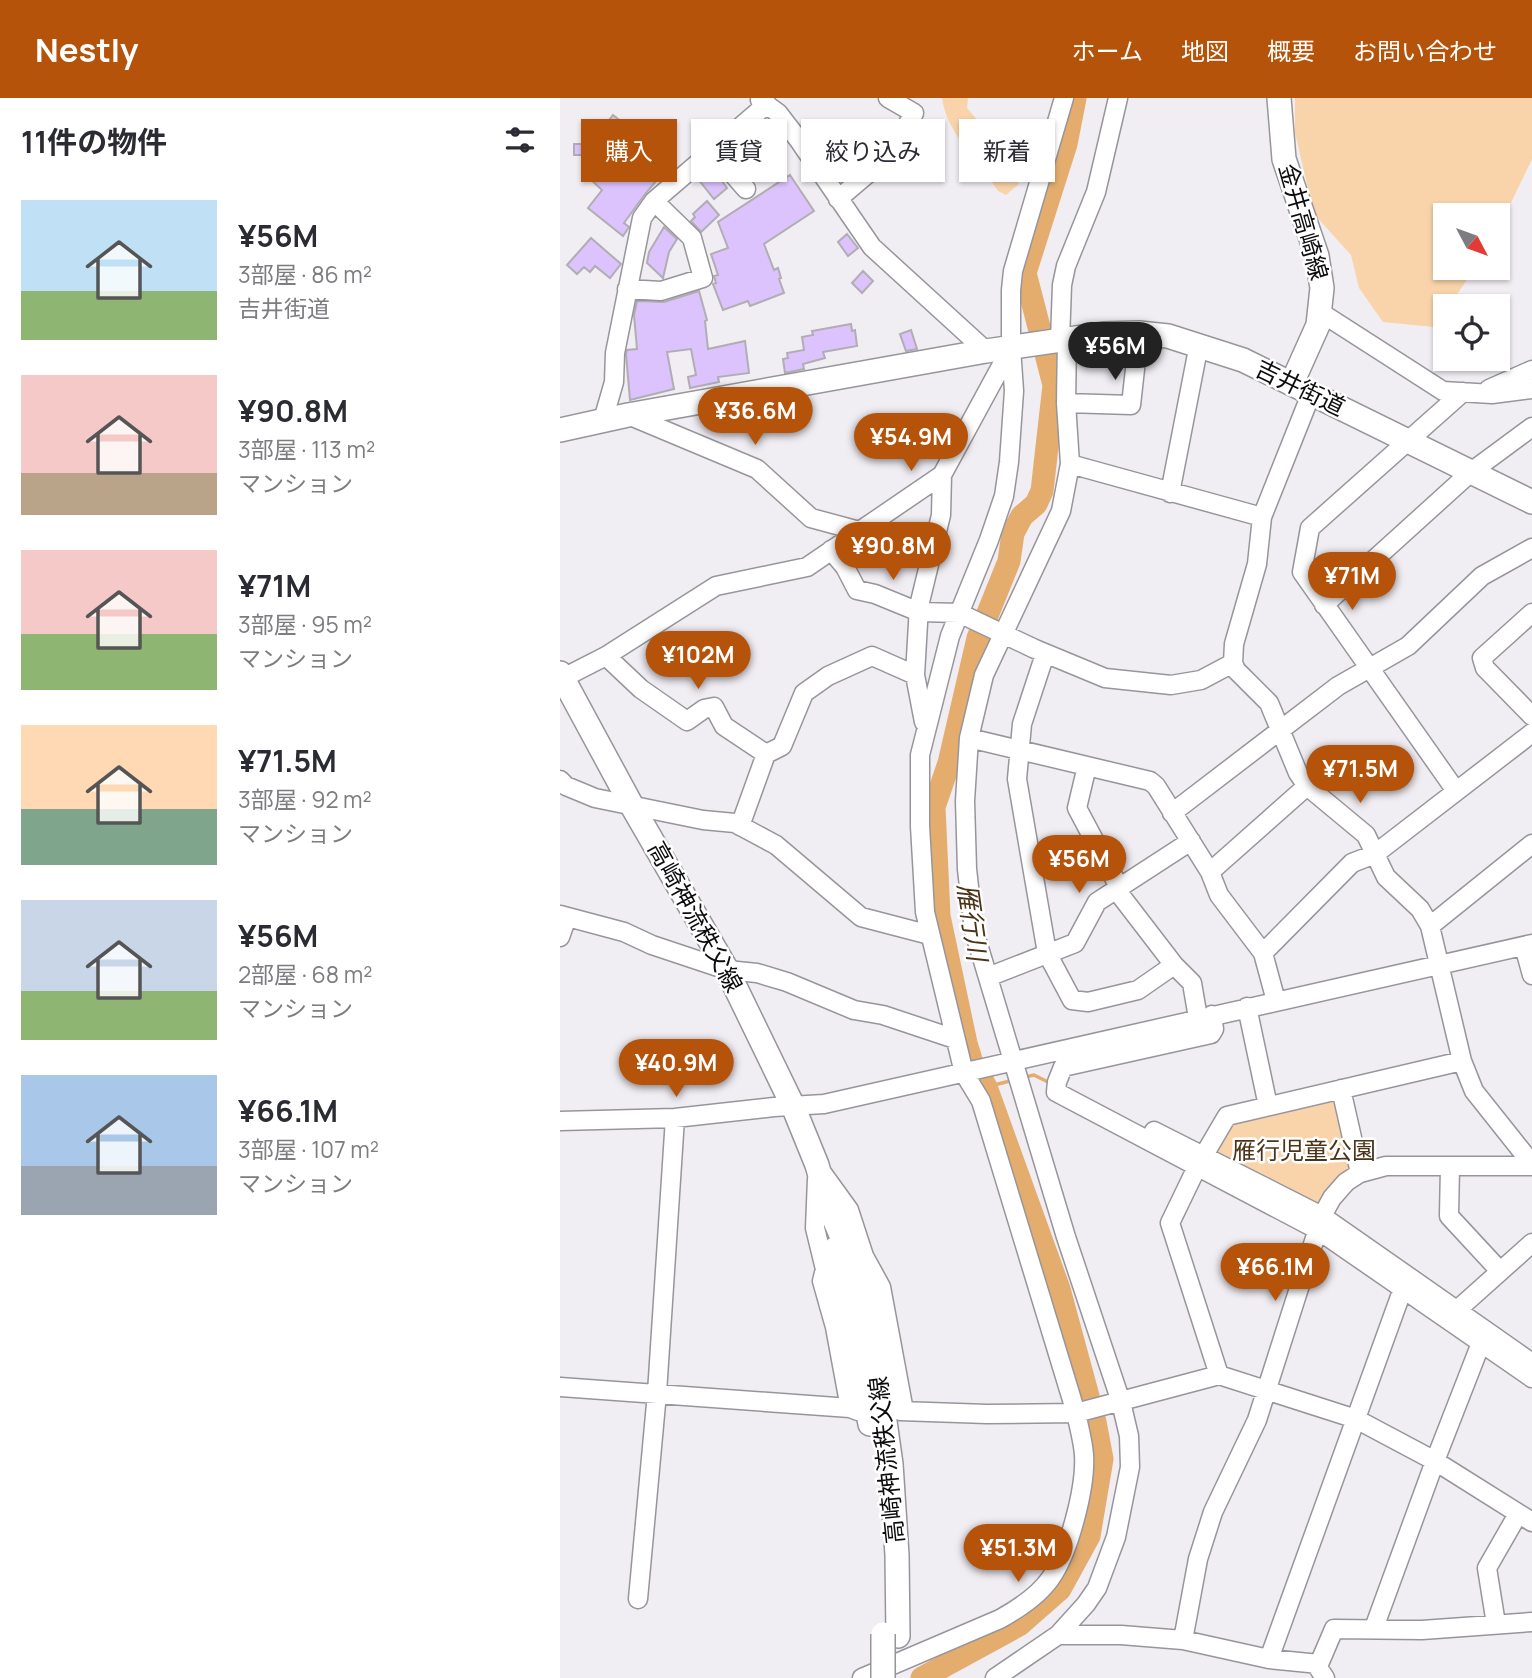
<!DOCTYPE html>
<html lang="ja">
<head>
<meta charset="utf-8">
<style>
  :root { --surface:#fff; --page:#f7f7f7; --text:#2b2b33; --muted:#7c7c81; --accent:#b45309 }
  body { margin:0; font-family:Manrope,"Noto Sans JP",sans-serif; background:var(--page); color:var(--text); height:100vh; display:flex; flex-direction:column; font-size:26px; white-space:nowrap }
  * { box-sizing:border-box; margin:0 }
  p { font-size:23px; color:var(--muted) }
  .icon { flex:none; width:38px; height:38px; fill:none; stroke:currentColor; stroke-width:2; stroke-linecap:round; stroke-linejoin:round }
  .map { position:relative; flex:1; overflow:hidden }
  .side { display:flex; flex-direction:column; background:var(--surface); width:560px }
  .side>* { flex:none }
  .top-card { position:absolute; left:21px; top:21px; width:665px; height:63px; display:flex; gap:14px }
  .needle { width:46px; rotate:131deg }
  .controls { position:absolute; left:873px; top:105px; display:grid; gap:14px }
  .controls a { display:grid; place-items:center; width:77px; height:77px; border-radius:0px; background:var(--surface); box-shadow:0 2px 5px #0004; font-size:35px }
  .price { position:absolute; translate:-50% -60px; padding:0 16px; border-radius:24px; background:var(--accent); color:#fff; font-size:23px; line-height:46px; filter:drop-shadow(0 2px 4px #0008) }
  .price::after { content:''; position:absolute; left:50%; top:42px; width:21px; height:16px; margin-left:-10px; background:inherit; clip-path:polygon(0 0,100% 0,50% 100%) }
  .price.current { background:#222; color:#fff }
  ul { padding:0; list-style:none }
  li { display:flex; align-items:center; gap:21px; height:175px; padding:0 21px }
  li span { display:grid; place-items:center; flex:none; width:196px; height:140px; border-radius:0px; color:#555 }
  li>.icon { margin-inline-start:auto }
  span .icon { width:84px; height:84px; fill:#fffc; stroke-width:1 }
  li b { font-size:30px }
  h2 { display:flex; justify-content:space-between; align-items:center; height:84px; padding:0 21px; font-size:30px }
  .tag { padding:0 24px; border-radius:0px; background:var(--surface); box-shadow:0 2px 5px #0004; font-size:24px; line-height:63px }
  .tag.current { background:var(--accent); color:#fff }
  header { display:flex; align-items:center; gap:42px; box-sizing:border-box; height:98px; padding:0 35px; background:var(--accent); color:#fff }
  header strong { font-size:33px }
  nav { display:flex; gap:38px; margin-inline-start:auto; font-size:24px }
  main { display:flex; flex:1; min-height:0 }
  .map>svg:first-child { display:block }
  .green { fill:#f9d4ab }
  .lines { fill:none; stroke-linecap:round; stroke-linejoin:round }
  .stream { stroke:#e4ad6d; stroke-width:3.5 }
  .river { stroke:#e4ad6d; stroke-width:23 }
  .building { fill:#dcc3fd; stroke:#b0adb3; stroke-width:2 }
  .minor-casing { stroke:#97959b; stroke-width:21 }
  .major-casing { stroke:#97959b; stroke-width:26 }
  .minor { stroke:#fff; stroke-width:18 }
  .major { stroke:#fff; stroke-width:23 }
  .major-bridge-casing { stroke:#97959b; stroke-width:26; stroke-linecap:butt }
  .major-bridge { stroke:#fff; stroke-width:23 }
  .labels { text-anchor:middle; stroke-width:5; stroke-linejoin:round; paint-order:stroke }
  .street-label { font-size:24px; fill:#0d0c0e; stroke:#fff }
  .park-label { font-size:24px; fill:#4b3418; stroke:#fff }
  .water-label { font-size:26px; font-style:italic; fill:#4a3317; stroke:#fff }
</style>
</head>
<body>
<header>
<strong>Nestly</strong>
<nav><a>ホーム</a><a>地図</a><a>概要</a><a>お問い合わせ</a></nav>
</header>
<main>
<section class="side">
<h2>11件の物件<svg class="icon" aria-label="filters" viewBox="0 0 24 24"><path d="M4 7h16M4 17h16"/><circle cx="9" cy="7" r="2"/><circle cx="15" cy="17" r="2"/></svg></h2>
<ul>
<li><span style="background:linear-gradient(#bfe0f5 65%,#8fb573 0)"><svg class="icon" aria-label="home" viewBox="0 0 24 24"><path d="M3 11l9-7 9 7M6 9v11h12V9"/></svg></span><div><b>¥56M</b><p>3部屋 · 86 m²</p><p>吉井街道</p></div></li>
<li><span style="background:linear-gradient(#f6c9c9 70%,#b9a48a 0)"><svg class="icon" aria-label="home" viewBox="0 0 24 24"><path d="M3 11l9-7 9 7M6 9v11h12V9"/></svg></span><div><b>¥90.8M</b><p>3部屋 · 113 m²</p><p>マンション</p></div></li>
<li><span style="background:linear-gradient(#f6c9c9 60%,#8fb573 0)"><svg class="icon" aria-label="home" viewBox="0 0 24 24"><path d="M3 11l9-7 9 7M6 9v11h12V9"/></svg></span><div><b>¥71M</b><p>3部屋 · 95 m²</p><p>マンション</p></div></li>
<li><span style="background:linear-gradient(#ffd9b3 60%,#7fa58c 0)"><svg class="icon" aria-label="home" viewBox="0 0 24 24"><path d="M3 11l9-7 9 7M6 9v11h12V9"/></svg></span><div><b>¥71.5M</b><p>3部屋 · 92 m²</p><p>マンション</p></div></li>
<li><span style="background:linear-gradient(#c9d6e8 65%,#8fb573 0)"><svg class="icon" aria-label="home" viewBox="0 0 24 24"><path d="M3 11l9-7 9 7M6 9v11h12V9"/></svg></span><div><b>¥56M</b><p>2部屋 · 68 m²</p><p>マンション</p></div></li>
<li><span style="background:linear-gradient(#a9c7e8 65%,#9aa5b1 0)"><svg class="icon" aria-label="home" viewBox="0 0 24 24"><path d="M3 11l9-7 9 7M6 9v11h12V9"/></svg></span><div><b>¥66.1M</b><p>3部屋 · 107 m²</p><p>マンション</p></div></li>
</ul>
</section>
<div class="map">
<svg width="972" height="1580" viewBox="0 0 972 1580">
  <rect width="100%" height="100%" fill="#f0edf3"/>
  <path class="green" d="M382 0H408L407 10 425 31 436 52 454 73 459 86 446 97 438 93C419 62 387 37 382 0Z
    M735 0H972V61L938 132V117H886V170H915L889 208H886L885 213 874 229 823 224 799 190 791 157 754 116 735 35Z
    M774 999 793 1069 760 1109 654 1054 670 1025Z"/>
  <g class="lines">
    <path class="stream" d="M5 810 24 815
      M465 979 474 977 490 985
      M426 989 454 982"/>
    <path class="river" d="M362 1580 459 1527 500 1491 529 1438 542 1361 535 1324 499 1191 426 989 412 965 406 945 379 818 374 709 389 665 418 540 449 463 453 435 462 418 476 406 482 393 494 287 465 175 506 46 515 0"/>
  </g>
  <path class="building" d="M53 17 85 42 83 45 115 70 106 78 103 75 85 96 64 125 69 129 63 138 28 110 42 92 27 78 25 70 36 57H14V46H31Z
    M186 39 210 67 193 82 169 54Z
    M305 51 311 58 290 76 286 72 289 70 286 67Z
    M152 69 167 90 154 101 138 81Z
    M230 77 254 113 204 146 214 172 218 170 221 180 219 181 224 195 190 208 188 203 163 212 153 186 156 185 154 178 158 177 151 156 168 150 158 124Z
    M147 103 159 117 141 134 131 123 135 119 133 116Z
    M104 129 117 141 109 154 103 180 87 165 89 154Z
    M287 136 298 150 288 158 278 144Z
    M31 140 61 166 50 180 35 168 30 174 24 169 17 176 7 167Z
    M303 173 313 183 302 195 292 185Z
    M139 193 147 222 145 223 148 251 185 243 189 275 158 279 159 284 130 290 128 279 136 277 131 251 107 254 114 291 70 302 66 256 67 252 77 251 74 217 77 203 104 204Z
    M291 226 292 233 295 232 297 248 263 254 265 260 243 266 244 271 225 275 223 261 228 260 227 255 244 252 242 239 253 237 252 233Z
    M351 232 357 251 346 253 340 236Z"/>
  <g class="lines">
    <defs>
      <path id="minor" d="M200 2 218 15 238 41 312 149 426 253
        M153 53 186 91
        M278 101 331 56 354 15 328 0
        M67 191 101 193 143 180 132 140 94 103
        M760 214 883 293 932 296 972 291
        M500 242 502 187 506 168 536 94 558 0
        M929 291 972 272
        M506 305 571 307 579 235
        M68 317 197 371 251 420 299 433
        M43 322 54 284 55 255 82 120 94 103 207 6
        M510 366 702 419
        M610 395 639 246
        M271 452 285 469 297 492 315 496 359 514 399 515 475 551 545 580 611 587 641 582 673 565 674 546 697 466 702 419 751 296
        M764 507 911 374 972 329
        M972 515 922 560 925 570 972 618
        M485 556 462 626 457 681 487 855 512 902 528 904 578 892 614 867 561 798 559 789 517 710 527 668
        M46 558 81 591 127 623 144 611 154 609 164 628 206 656
        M673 565 676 572 709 605 738 675 747 688 806 737 826 779 860 811 870 828 902 963 914 993 972 1066
        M3 580 46 558 156 488 247 469 382 377 451 250
        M364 624 355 577 359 508 381 417 382 377
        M409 640 590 683 596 688 650 774 659 797 703 855 716 903
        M0 682 6 688 35 700 143 722 175 725 216 747 301 819 370 837
        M896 693 742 474 750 430 903 294
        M612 715 778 588 848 548 922 478 972 450
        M180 728 206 656 222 648 244 595 268 578 312 558 355 577
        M650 774 747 688
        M0 817 64 834 92 847 167 872 197 875 227 884 294 912 323 917 395 941
        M870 828 972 746
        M0 839 7 819
        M964 848 972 877
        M703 855 792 765 815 756 972 635
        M614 867 632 885 638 920
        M428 879 515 845 537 804 631 743
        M687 909 708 1008
        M652 917 654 931 651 936 503 969 497 984 496 994 758 1132 972 1280
        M781 991 800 1075
        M0 1023 115 1020 214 1009 264 1006 972 846
        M594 1033 762 1118 972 1265
        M890 1069 889 1118 940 1173
        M263 1076 289 1112 304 1158 321 1189 344 1313
        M257 1081 255 1130 265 1171 262 1183 275 1229 290 1310
        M891 1222 896 1213 972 1145
        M659 1277 610 1125 637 1069 667 1018 902 963
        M0 1289 290 1310 298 1313
        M340 1313 427 1316 516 1315 659 1277 796 1321 875 1363 972 1424
        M78 1501 97 1295 115 1020
        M936 1526 927 1470 958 1416
        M814 1530 875 1363 921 1245 928 1237
        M498 1537H561L623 1542 709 1561 759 1566
        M623 1542 638 1461 653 1414 697 1322 762 1118 772 1100 786 1084 800 1075 826 1068H972
        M709 1561 846 1182
        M302 1580 440 1521C458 1511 478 1498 490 1481 509 1455 526 1389 524 1357 523 1343 519 1329 516 1315L421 1003 404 975 365 814 360 728V657L390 538 429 442 444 398 449 364 454 293 451 250V192L453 173 504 0
        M435 1580 498 1537 526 1506 537 1490 556 1439 570 1369 569 1338 561 1304 506 1139 414 833 407 771 405 703 409 640 424 577 501 413 510 366 506 305 507 241
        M765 1580 759 1571V1566L774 1531 862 1532 972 1524"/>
      <path id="major" d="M719 0 724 61 757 158 762 190 758 227 732 285
        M0 332 68 317 426 253 543 236 579 235 608 238 683 262 972 404
        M0 575 72 708 167 872 233 1008 257 1067 269 1109 298 1177 314 1245 331 1366 337 1457 338 1538
        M276 1150 310 1326"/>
    </defs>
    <use href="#minor" class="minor-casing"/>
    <use href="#major" class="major-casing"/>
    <use href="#minor" class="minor"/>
    <use href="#major" class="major"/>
    <defs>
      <path id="major-bridge" d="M323 1580V1536"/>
    </defs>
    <use href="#major-bridge" class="major-bridge-casing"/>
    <use href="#major-bridge" class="major-bridge"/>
  </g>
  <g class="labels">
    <g class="street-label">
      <text transform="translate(743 124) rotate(74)" y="8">金井高崎線</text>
      <text transform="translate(740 290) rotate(26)" y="8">吉井街道</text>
      <text transform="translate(135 819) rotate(61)" y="8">高崎神流秩父線</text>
      <text transform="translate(327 1362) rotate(-96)" y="8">高崎神流秩父線</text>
    </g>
    <g class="park-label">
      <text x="744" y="1061">雁行児童公園</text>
    </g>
    <g class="water-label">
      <text transform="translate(412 824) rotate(82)" y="9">雁行川</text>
    </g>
  </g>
</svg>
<div class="controls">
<a><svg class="needle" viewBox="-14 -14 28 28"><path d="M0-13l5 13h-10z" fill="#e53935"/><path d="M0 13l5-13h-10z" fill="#7c7c81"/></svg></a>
<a><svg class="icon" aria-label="locate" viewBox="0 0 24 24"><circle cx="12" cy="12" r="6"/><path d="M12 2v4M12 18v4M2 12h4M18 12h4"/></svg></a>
</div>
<b class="price current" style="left:555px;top:284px">¥56M</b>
<b class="price" style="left:195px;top:349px">¥36.6M</b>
<b class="price" style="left:351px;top:375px">¥54.9M</b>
<b class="price" style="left:333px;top:484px">¥90.8M</b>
<b class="price" style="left:792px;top:514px">¥71M</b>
<b class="price" style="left:138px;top:593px">¥102M</b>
<b class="price" style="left:800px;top:707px">¥71.5M</b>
<b class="price" style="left:519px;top:797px">¥56M</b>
<b class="price" style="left:116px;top:1001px">¥40.9M</b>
<b class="price" style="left:715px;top:1205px">¥66.1M</b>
<b class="price" style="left:458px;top:1486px">¥51.3M</b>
<div class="top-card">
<a class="tag current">購入</a>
<a class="tag">賃貸</a>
<a class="tag">絞り込み</a>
<a class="tag">新着</a>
</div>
</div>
</main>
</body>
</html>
